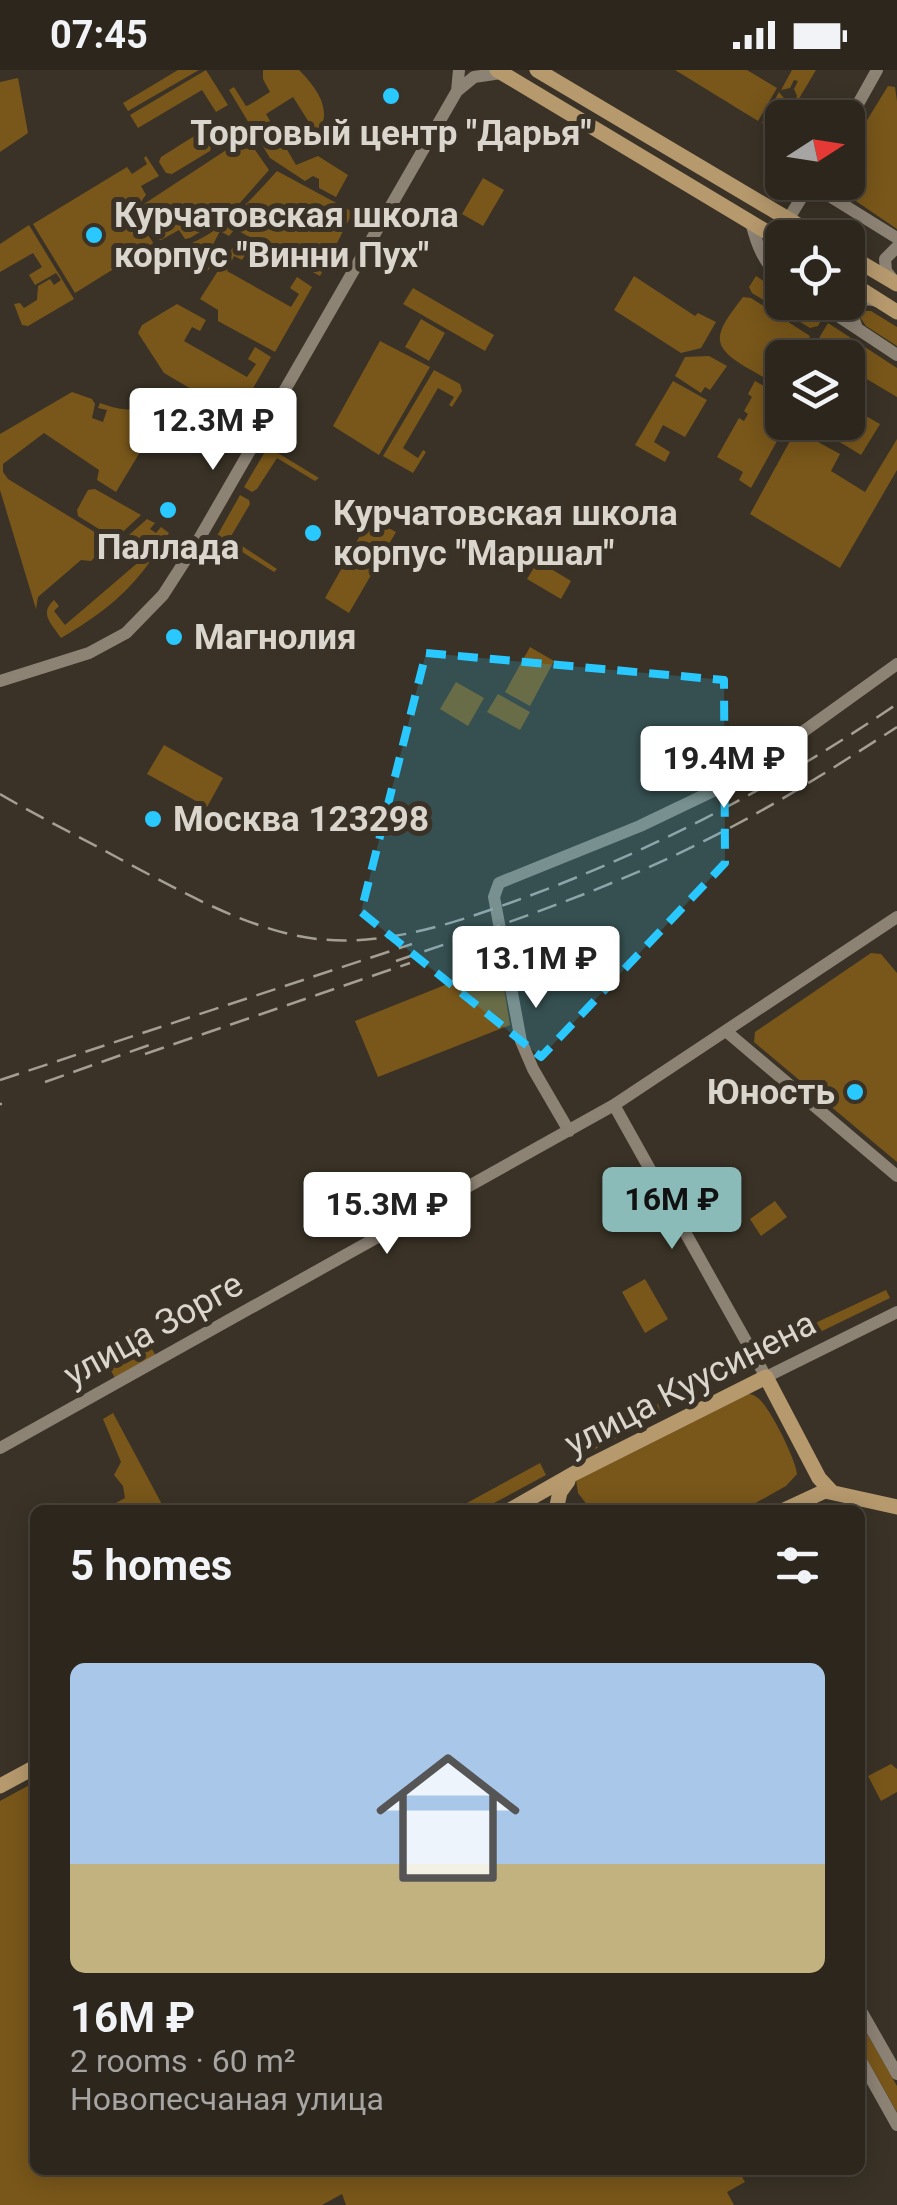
<!DOCTYPE html>
<html lang="en">
<head>
<meta charset="utf-8">
<style>
  :root { --surface:#2c261c; --page:#342e25; --text:#f1f3f6; --muted:#a6a5a3; --line:#48433b; --accent:#8bbbb9 }
  body { margin:0; font-family:Roboto,sans-serif; background:var(--page); color:var(--text); height:100vh; display:flex; flex-direction:column; font-size:38px; white-space:nowrap }
  * { box-sizing:border-box; margin:0 }
  p { font-size:32px; color:var(--muted) }
  .icon { flex:none; width:55px; height:55px; fill:none; stroke:currentColor; stroke-width:2; stroke-linecap:round; stroke-linejoin:round }
  .map { position:relative; flex:1; overflow:hidden }
  .panel { position:absolute; left:30px; top:1435px; width:835px; height:670px; display:flex; flex-direction:column; background:var(--surface); border-radius:15px; box-shadow:0 5px 25px #0003,0 0 0 2px var(--line) }
  .panel>* { flex:none }
  .needle { width:65px; rotate:78deg }
  .fabs { position:absolute; left:765px; top:30px; display:grid; gap:20px }
  .fabs a { display:grid; place-items:center; width:100px; height:100px; border-radius:15px; background:var(--surface); box-shadow:0 5px 25px #0003,0 0 0 2px var(--line); font-size:50px }
  .price { position:absolute; translate:-50% -85px; padding:0 22px; border-radius:10px; background:#fff; color:#222; font-size:32px; line-height:65px; filter:drop-shadow(0 2px 5px #0008) }
  .price::after { content:''; position:absolute; left:50%; top:60px; width:30px; height:22px; margin-left:-15px; background:inherit; clip-path:polygon(0 0,100% 0,50% 100%) }
  .price.on { background:var(--accent); color:#111 }
  ul { padding:0; list-style:none }
  li { display:grid; align-content:center; gap:20px; height:530px; padding:0 40px }
  li+li { border-top:2px solid var(--line) }
  li span { display:grid; place-items:center; height:310px; border-radius:15px; color:#555 }
  li>.icon { margin-inline-start:auto }
  span .icon { width:180px; height:180px; fill:#fffc; stroke-width:1 }
  li b { font-size:42px }
  h2 { display:flex; justify-content:space-between; align-items:center; height:120px; padding:0 40px; font-size:42px }
  .status { display:flex; justify-content:space-between; align-items:center; height:70px; padding:0 50px; background:var(--surface); direction:ltr }
  .status svg { height:28px; fill:currentColor }
  .map>svg:first-child { display:block }
  .green { fill:#79571a }
  .lines { fill:none; stroke-linecap:round; stroke-linejoin:round }
  .minor { stroke:#8d8375; stroke-width:12 }
  .major { stroke:#b6996d; stroke-width:15 }
  .rail { stroke:#a49e95; stroke-width:2.5; stroke-dasharray:20 10; stroke-linecap:butt }
  .marked { fill:#29c8ff; fill-opacity:0.2; stroke:#29c8ff; stroke-width:8; stroke-dasharray:20 12; stroke-linejoin:round }
  .poi-dot { fill:#29c8ff; stroke:#3a3226; stroke-width:4 }
  .labels { text-anchor:middle; stroke-width:10; stroke-linejoin:round; paint-order:stroke }
  .poi-label { font-size:35px; font-weight:bold; fill:#dad5cd; stroke:#3a3226; text-anchor:start }
  .street-label { font-size:35px; fill:#dad5cd; stroke:#3a3226 }
</style>
</head>
<body>
<div class="status"><b>07:45</b><svg viewBox="0 0 49 12"><path d="M0 12V9h3v3zM5 12V6h3v6zM10 12V3h3v9zM15 12V0h3v12zM26 1h20v11H26zM47 4h2v5h-2z"/></svg></div>
<div class="map">
<svg width="897" height="2135" viewBox="0 0 897 2135">
  <rect width="100%" height="100%" fill="#3a3226"/>
  <path class="green" d="M178 0H199L128 41 123 33Z
    M206 0 228 35 216 42 202 20 138 58 130 45Z
    M263 0H299C315 16 333 39 319 61L314 60 293 27 266 44 296 95 318 86 348 105 336 127 319 118V109L313 106 305 111 270 88 229 20 234 17 246 36 249 35 270 22 263 9Z
    M675 0H747L777 18 758 51Z
    M792 0H816L788 47 782 48 781 58 775 60 762 53 779 22 787 32 795 31 797 26 794 19 798 11 794 10 790 18 781 20Z
    M18 8 28 63 0 82V12Z
    M888 16 895 17 897 31V159L844 123 850 113 848 111V81Z
    M199 63H205L212 74 210 81 172 104 166 103 159 92 161 87Z
    M246 67 269 100 231 143 190 168 185 169 179 160 161 170 155 168 143 146 144 134Z
    M146 86 159 106 141 116 146 125C130 143 143 157 154 174L75 223 33 154 127 97 132 104 147 94 144 88Z
    M277 101 353 142 320 206 235 159 229 166 220 161 206 188 213 195 204 204 188 175C226 158 250 131 277 101Z
    M483 108 504 120 483 156 462 144Z
    M29 155 74 229 28 256 22 255 14 234 20 233 24 238 37 230 38 216 50 209 54 215 61 210 56 203 35 215 29 205 42 197 33 183 0 202V174Z
    M237 171 249 179 242 190 234 186 227 201 291 237 299 224 290 218 297 207 312 217 275 282 218 251V240L200 229Z
    M634 206 695 246 698 243 716 252 701 278 681 283 614 240Z
    M756 206 782 223V232L797 233 822 249 818 256 810 258 752 223 749 217Z
    M413 218 494 265 485 281 403 234Z
    M743 227 751 228 810 266 801 287 782 288V310C770 312 763 307 753 301 708 276 713 266 743 227Z
    M177 234 206 250 200 261 192 257 184 271 247 307 256 294 248 289 255 277 271 287 237 346 164 303 138 263 142 255Z
    M863 241H871L897 257V276L866 256 859 246Z
    M421 249 445 263 429 291 405 277Z
    M828 253 897 298V327L848 298V288L830 287 817 279 816 273Z
    M380 271 430 297 379 385 333 356Z
    M709 286 727 296 710 320 705 317 701 323 675 306 685 287Z
    M434 300 460 314 462 321 452 337 449 335 454 327 438 318 403 378 418 388 423 380 426 382 413 403 383 386Z
    M673 311 707 330 685 367 663 355 654 372 670 382 665 392 635 375Z
    M755 311 780 325 782 352 787 353 751 418 739 410 743 402 717 387 739 348 744 351 748 344 744 341 752 327 748 324Z
    M166 320 175 324 116 422 97 410 99 400 44 363 3 394V402L8 409 111 472 91 491 81 490 38 527 36 539 0 420V364L72 322 92 329 95 334 92 348 103 352 107 340 98 338 100 333C133 345 139 340 166 320Z
    M848 336 880 354 861 385 815 357 816 353 848 352Z
    M796 360 840 384 831 401 865 422 897 369V400L840 498 750 444Z
    M268 377 319 408 315 411 277 388 257 419 252 422 244 417Z
    M95 419 141 445 115 469 78 446 77 440 88 420Z
    M240 425 249 430 250 434 230 468 277 499 274 502 217 466Z
    M370 448 396 462 349 543 325 528Z
    M147 449 155 453 150 459 156 463 161 457 169 463 153 487 129 465Z
    M127 467 151 490C127 525 98 546 61 568 51 553 39 544 54 530L59 536 54 541 65 555 141 490 130 476 121 484 115 477Z
    M538 491 571 511 561 529 527 509Z
    M530 577 554 591 530 636 505 622Z
    M456 612 484 628 468 656 440 639Z
    M498 624 530 642 520 660 487 642Z
    M164 675 223 708 207 737 147 704Z
    M871 883 881 884 897 903V1092L754 972 755 962Z
    M500 893 510 955 378 1007 355 951Z
    M775 1131 787 1147 761 1166 750 1149Z
    M645 1209 668 1249 645 1263 622 1222Z
    M886 1220 890 1228 783 1280 781 1269Z
    M138 1255 156 1286 115 1308 99 1279Z
    M742 1324C750 1324 752 1323 758 1328 770 1337 796 1390 797 1404L786 1416 743 1440H591L578 1423 576 1410Z
    M658 1334 661 1342 658 1347 576 1389 571 1379Z
    M113 1343 165 1440H103L125 1428 123 1416 114 1405 121 1392 103 1349Z
    M540 1393 546 1405 481 1440H454Z
    M891 1694 897 1699V1722L881 1731 868 1706Z
    M35 1712V2100H738L745 2112 727 2122 734 2135H346L342 2124 322 2135H0V1731Z
    M863 1957 897 2016V2042L860 1977V1959Z"/>
  <g class="lines">
    <path class="minor" d="M457 21 459 0
      M848 52 877 0
      M810 114 897 168
      M789 148 811 112
      M751 152C757 176 764 193 782 210
      M895 212 886 201 885 189 897 177
      M817 232 897 285
      M857 258 852 245 856 233 868 229 878 231
      M0 611 89 583 126 563 163 525 199 469 457 21 474 7 501 3
      M727 962 897 1106
      M614 1035 766 1307 897 1242
      M569 1061 533 999 521 971 494 827 499 813 640 756 736 710 897 594
      M0 1378 614 1035 897 847
      M860 1939 897 2004
      M860 1989 897 2055"/>
    <path class="major" d="M497 0 782 171
      M537 0 820 168
      M848 185 897 214
      M848 211 897 242
      M510 1440 573 1404 766 1307 819 1408 831 1421
      M556 1440 560 1422 568 1411
      M784 1440 825 1421 897 1437
      M0 1716 35 1697"/>
    <path class="rail" d="M0 724C39 747 80 767 120 789 173 817 227 848 285 863 368 885 452 854 529 826 660 777 781 713 897 634
      M396 891C498 856 602 822 698 774 768 740 832 699 897 657
      M145 984 410 893
      M0 1010 412 874
      M45 1012 155 973
      M0 1034H2"/>
  </g>
  <path class="marked" d="M426 583 724 610 725 793 541 987 361 842Z"/>
  <g class="poi-dot">
    <circle cx="391" cy="26" r="10"/>
    <circle cx="94" cy="165" r="10"/>
    <circle cx="168" cy="440" r="10"/>
    <circle cx="313" cy="463" r="10"/>
    <circle cx="174" cy="567" r="10"/>
    <circle cx="153" cy="749" r="10"/>
    <circle cx="855" cy="1022" r="10"/>
  </g>
  <g class="labels">
    <g class="poi-label">
      <text x="391" y="75" text-anchor="middle">Торговый центр "Дарья"</text>
      <text x="114" y="157">Курчатовская школа<tspan x="114" dy="40">корпус "Винни Пух"</tspan></text>
      <text x="333" y="455">Курчатовская школа<tspan x="333" dy="40">корпус "Маршал"</tspan></text>
      <text x="168" y="489" text-anchor="middle">Паллада</text>
      <text x="194" y="579">Магнолия</text>
      <text x="173" y="761">Москва 123298</text>
      <text x="835" y="1034" text-anchor="end">Юность</text>
    </g>
    <g class="street-label">
      <text transform="translate(153 1259) rotate(-29)" y="12">улица Зорге</text>
      <text transform="translate(690 1313) rotate(-27)" y="12">улица Куусинена</text>
    </g>
  </g>
</svg>
<div class="fabs">
<a><svg class="needle" viewBox="-14 -14 28 28"><path d="M0-13l5 13h-10z" fill="#e53935"/><path d="M0 13l5-13h-10z" fill="#a6a5a3"/></svg></a>
<a><svg class="icon" aria-label="locate" viewBox="0 0 24 24"><circle cx="12" cy="12" r="6"/><path d="M12 2v4M12 18v4M2 12h4M18 12h4"/></svg></a>
<a><svg class="icon" aria-label="layers" viewBox="0 0 24 24"><path d="M12 4l9 5-9 5-9-5zM3 14l9 5 9-5"/></svg></a>
</div>
<b class="price" style="left:213px;top:403px">12.3M ₽</b>
<b class="price" style="left:724px;top:741px">19.4M ₽</b>
<b class="price" style="left:536px;top:941px">13.1M ₽</b>
<b class="price on" style="left:672px;top:1182px">16M ₽</b>
<b class="price" style="left:387px;top:1187px">15.3M ₽</b>
<section class="panel">
<h2>5 homes<svg class="icon" aria-label="filters" viewBox="0 0 24 24"><path d="M4 7h16M4 17h16"/><circle cx="9" cy="7" r="2"/><circle cx="15" cy="17" r="2"/></svg></h2>
<ul>
<li><span style="background:linear-gradient(#a9c7e8 65%,#c2b280 0)"><svg class="icon" aria-label="home" viewBox="0 0 24 24"><path d="M3 11l9-7 9 7M6 9v11h12V9"/></svg></span><div><b>16M ₽</b><p>2 rooms · 60 m²</p><p>Новопесчаная улица</p></div></li>
</ul>
</section>
</div>
</body>
</html>
